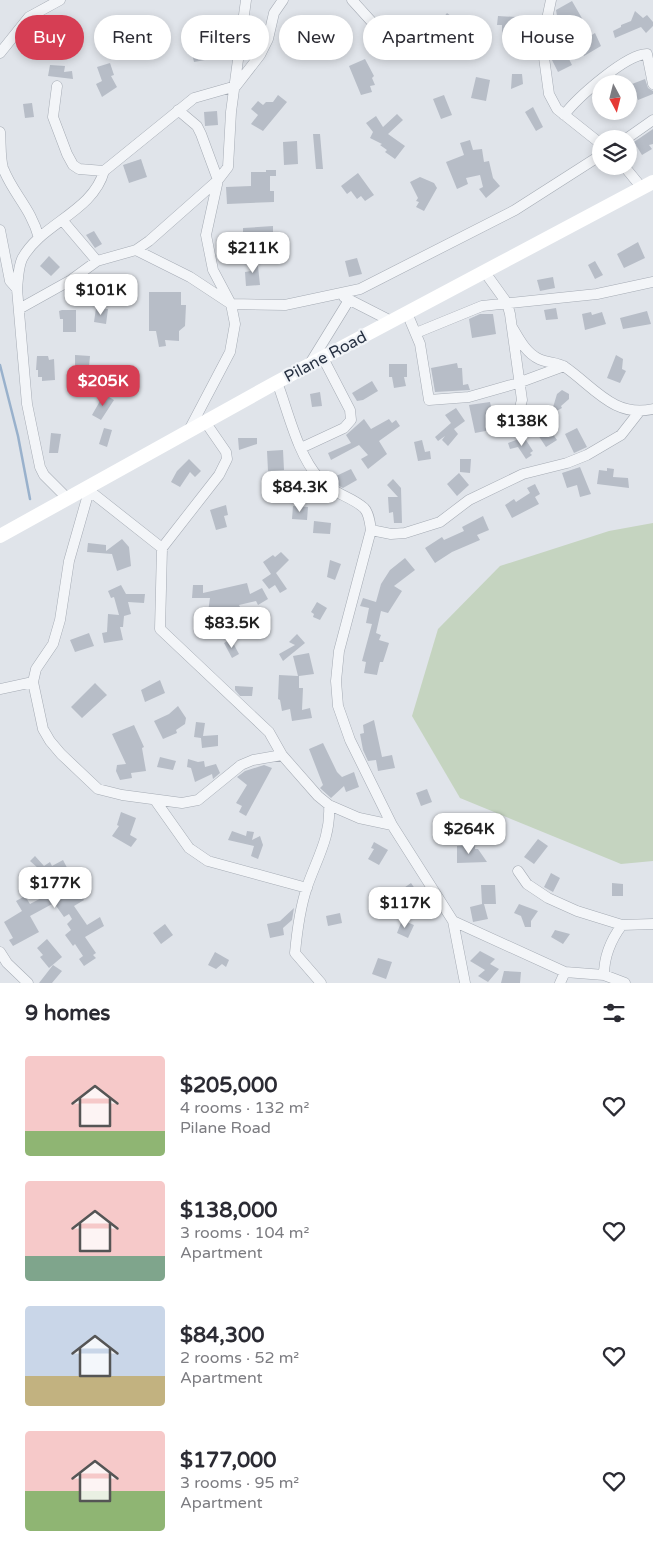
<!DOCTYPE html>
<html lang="en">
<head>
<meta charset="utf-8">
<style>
  :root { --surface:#fff; --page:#f2f2f3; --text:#2b2b33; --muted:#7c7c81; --accent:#d63e54 }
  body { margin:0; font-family:"Varela Round",sans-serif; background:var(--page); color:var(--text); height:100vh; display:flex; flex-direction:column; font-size:19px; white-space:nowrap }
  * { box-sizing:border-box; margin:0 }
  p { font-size:16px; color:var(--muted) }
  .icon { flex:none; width:28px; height:28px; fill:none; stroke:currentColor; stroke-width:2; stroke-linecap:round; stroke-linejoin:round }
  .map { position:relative; height:983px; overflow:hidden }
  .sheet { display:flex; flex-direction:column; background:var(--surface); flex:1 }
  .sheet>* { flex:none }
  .guide { position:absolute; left:15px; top:15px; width:624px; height:45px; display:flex; gap:10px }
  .needle { width:32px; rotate:173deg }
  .fabs { position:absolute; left:592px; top:75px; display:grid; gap:10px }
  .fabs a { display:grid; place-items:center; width:45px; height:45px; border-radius:50%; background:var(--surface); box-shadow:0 2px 8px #0003; font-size:25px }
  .price { position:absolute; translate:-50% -42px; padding:0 11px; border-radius:10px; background:#fff; color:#222; font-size:16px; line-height:32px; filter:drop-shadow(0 1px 2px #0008) }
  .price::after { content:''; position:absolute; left:50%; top:30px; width:15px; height:11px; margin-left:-8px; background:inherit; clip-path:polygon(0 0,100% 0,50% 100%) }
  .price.selected { background:var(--accent); color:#fff }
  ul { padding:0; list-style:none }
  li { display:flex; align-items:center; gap:15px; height:125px; padding:0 25px }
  li span { display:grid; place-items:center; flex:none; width:140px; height:100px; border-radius:5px; color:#555 }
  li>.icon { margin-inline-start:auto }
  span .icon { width:60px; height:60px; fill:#fffc; stroke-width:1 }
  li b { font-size:21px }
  h2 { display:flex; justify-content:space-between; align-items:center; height:60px; padding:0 25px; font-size:21px }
  .tag { padding:0 18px; border-radius:22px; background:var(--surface); box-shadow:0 2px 8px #0003; font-size:18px; line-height:45px }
  .tag.selected { background:var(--accent); color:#fff }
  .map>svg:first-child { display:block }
  .green { fill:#c5d4c0 }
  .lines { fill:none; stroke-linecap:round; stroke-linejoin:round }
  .stream { stroke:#99b1cc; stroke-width:2.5 }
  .building { fill:#b7bdc7 }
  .street-casing { stroke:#a5abb4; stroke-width:11 }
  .street { stroke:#f3f5f8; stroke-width:10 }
  .secondary { stroke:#fff; stroke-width:14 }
  .labels { text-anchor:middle; stroke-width:4.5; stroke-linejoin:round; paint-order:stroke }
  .street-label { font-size:16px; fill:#273142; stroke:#f0f3f7 }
</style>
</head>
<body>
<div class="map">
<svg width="653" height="983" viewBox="0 0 653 983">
  <rect width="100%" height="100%" fill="#e0e4ea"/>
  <path class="green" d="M653 523V861L621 864 460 798 412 716 438 629 500 566 609 531Z"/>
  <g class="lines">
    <path class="stream" d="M0 365 18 436 30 499"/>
  </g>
  <path class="building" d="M572 1 583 20 565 34 561 28 569 25 570 18 557 16 556 10Z
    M635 11 643 18 647 15 653 22V26L646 33 641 27 615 38 613 31 621 27V25L631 21Z
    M447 13 460 23 451 34 438 24Z
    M47 15 48 21H53L55 31 37 33 36 23 41 22 40 19Z
    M498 16 517 17V22H522L521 36 502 35V25H497Z
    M595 33 601 46 584 56 577 44Z
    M452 35 460 39 455 51 446 48Z
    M192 36H200L205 60 194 62 191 49Z
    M565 51 572 65 558 72 551 58Z
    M365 59 374 76 372 78 375 85 370 86 372 92 361 95 349 66Z
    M110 63 114 75 111 76 117 87 102 97 96 84 102 81 97 67Z
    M50 65 65 66 64 72 72 71 73 79 48 76Z
    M512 74H522L523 84 511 89Z
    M476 77 490 80 486 101 471 98Z
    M645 79 648 88 653 91V94L638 100 632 84Z
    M278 95 287 102 263 131 251 124 258 115 251 109 258 101 263 105 266 102H273Z
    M444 95 452 115 441 119 433 99Z
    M32 103 34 117 25 118 23 104Z
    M533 107 543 127 536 131 525 112Z
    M217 111 218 125 205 126 204 112Z
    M397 114 403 120 388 134 405 146 395 159 385 152 387 150 380 145 382 144 370 138 373 132 366 123 376 116 383 127Z
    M653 129V144L649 145 652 149 642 155 634 142Z
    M313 134H320L323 169H316Z
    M470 140 473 150 482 149 484 162 489 161 493 178 500 186 486 198 479 189 483 187 480 175 466 178 468 184 457 189 446 162 464 155 460 143Z
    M297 141 298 164 284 165 283 142Z
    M141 159 147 177 129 183 123 165Z
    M266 170H276V176H270V191H274V202L227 204 226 187 251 186V172H266Z
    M358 173 374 195 365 201 361 196 357 199 351 191 347 194 341 186Z
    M420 177 434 183 437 188 424 211 416 207 419 202 416 201 418 198 410 182Z
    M273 226V233L243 235V228Z
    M94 231 102 244 95 248 86 235Z
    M638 242 645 258 624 268 617 254Z
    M49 256 60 267 51 276 40 266Z
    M257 257 260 285 246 286 245 272 251 271 250 258Z
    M357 258 362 274 349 277 345 261Z
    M595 261 603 275 595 279 588 265Z
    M553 277 555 288 540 291 537 280Z
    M110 280 114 283 117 281 126 290 112 304 99 291Z
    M149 292H181V305H186L185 326 179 331V341L165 340 166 346 159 347 156 331H149Z
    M96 308 108 309 106 324 94 322Z
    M556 308 558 319 546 320 544 310Z
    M62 310H76V332H63V319H60L59 311Z
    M647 311 651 324 623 329 620 318Z
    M591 312 592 315 602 312 606 324 585 330 582 314Z
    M480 314H493L496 334 472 338 469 319Z
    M75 355 90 356 89 367H84V372H75Z
    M616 355 623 359 622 369 626 371 620 383 607 378Z
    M37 356H48L49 360 54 359 55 380 42 381V377H38V370H36Z
    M457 363 458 368H462L463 385 468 384 470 390 435 392 431 368Z
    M389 364H407V377H404L406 386 394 388 392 377H389Z
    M372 381 378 391 363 400 357 401 352 393Z
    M562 390 569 394V399L561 406 562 408 551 414 557 394Z
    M320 392 322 406 312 407 310 394Z
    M104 394 114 400 101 420 92 415Z
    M490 402 493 416H488L491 430 475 433 469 405Z
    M456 408 465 421 454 429 458 434 448 446 442 440 445 436 438 441 435 437 451 423 445 415Z
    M364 419 371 429 389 419 392 423 396 420 400 426 379 441 387 454 368 469 361 459 368 455 359 445 331 460 328 453 351 443 346 435Z
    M104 428 112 430 107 447 99 444Z
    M577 428 587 447 574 453 565 434Z
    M550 430 557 440 546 447 538 435 544 431 546 433Z
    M51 433 61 434 58 453H49Z
    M524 437 533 451 530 453 532 455 526 459 518 447 510 449 508 443Z
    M238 438H257V444L239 450Z
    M422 440 425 452 430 451 431 459 418 461 414 442Z
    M283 450 284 470 268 471 267 451Z
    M189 459 201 471 195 477 190 472 180 487 171 482 177 471Z
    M460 459H471L470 473 460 472Z
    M580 467 591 494 580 497 577 485 567 488 562 473Z
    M607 468 614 469 613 477 628 478 629 488 597 484 599 470 607 471Z
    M351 469 357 480 343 488 339 486 334 477Z
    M459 473 469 485 457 496 447 484Z
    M393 479 401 488 402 523H394L393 512 389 513 388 497H398L387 485Z
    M535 484 540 494 535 497 539 504 512 518 505 505 514 499 516 502 530 493 527 488Z
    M226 505 228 515 224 516 227 527 216 530 210 510Z
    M293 506 308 507 307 520 292 519Z
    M483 516 489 530 477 535 480 540 452 552 435 563 425 548 442 537 444 540 464 531 462 527Z
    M314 521 331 523 330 534 313 533Z
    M122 539 129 547 131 566 117 571 112 554 87 552 88 543 106 545V551Z
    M281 552 289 560 276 573 287 589 280 593 275 585 269 589 262 580 271 574 263 562 273 555 275 557Z
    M405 558 415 570 394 586 402 591 388 613 381 611 376 633 381 635 379 640 389 643 383 662H380L377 675 364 673 366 662 362 661 372 624 366 623 369 608 360 606 363 598 376 602 381 584 390 570Z
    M330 560 341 564 335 580 327 577Z
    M247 583 250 594 262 588 268 599 258 605 256 601 239 605 241 609 224 614 208 612 210 598H192L193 585H203V593Z
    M121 585 126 594H145L144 603 128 602 131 614 124 616 123 627H120L123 640 104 643 102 633 107 632 108 614 119 615 114 597 111 598 108 591Z
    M317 602 327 608 320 620 313 617 314 614 311 612Z
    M89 633 94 646 75 652 70 640Z
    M297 634 305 643 283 661 279 654 295 645 289 642Z
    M231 639 239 654 232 658 224 643Z
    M309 653 314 674 299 676V688H303L302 710 310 708 312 718 292 721 290 709 282 711 280 700 278 699 279 675 298 676 293 656Z
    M160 680 165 693 145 702 141 690Z
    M95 683 107 695 82 718 71 707Z
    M235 686 253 687 252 696H240L235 690Z
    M178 706 186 718 185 724 176 730 177 733 163 739 154 721 169 714Z
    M374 720 382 757 392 755 395 768 378 771 376 760 368 761 363 750 360 734 364 733 363 725Z
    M196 722 205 723 203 736 218 735V746L202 748 201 738 194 737Z
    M134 725 144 747 142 748 146 771 131 773 132 778 120 780 116 771 117 765 126 764 112 734Z
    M323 743 337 772 342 777 354 772 359 787 346 792 344 786 331 798 320 788 323 785 309 749Z
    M160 757 176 761 173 770 157 767Z
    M188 759 198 762 204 761 205 767 216 764 220 773 213 779 212 774 195 782 191 768 187 767Z
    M264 765 272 768 246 816 239 812 242 806 236 803 247 785 237 777 245 771Z
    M427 789 432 802 421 806 416 793Z
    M121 812 136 818 130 835 137 839 131 847 112 836 119 826 117 825Z
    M232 831 246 836 247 831 254 832 252 840 260 836 263 845 258 859 251 856 254 846 228 840Z
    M538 839 548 846 534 864 524 857Z
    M374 842 388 850 379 865 368 859 374 849 371 848Z
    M475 845V849H478L487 862 457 863V846Z
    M35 856 44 866 50 862 52 866 63 860 84 900 74 906 87 925 100 917 104 926 85 937 96 953 93 955 96 958 84 966 79 959 83 956 75 944 73 946 65 935 71 930 67 924 72 919 69 914 64 917 54 903 30 916 39 932 13 946 9 940 13 938 4 922 22 911 16 901 25 896 30 904 49 894 34 872 39 869 30 861Z
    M551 873 560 878 553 892 544 887Z
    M411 883 420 896 407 905 398 892Z
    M612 883 623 884V896H612Z
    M481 885H495L496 904H484L488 919 473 922 470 907 482 904Z
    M519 904 538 911 531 921V927H525L521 916 514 913Z
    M294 908 292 920 283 928 284 935 270 938 267 924 280 921Z
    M340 913 342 923 328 926 326 916Z
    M402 920 414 925 408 938 397 933Z
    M165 924 173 935 161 944 153 933Z
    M555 930 570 934 563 944 551 937Z
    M47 939 62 957 49 968 40 957 43 955 37 948Z
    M480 951 495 959 490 964 499 969 488 982 478 976 485 970 470 961Z
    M215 952 229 960 226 967 222 964 216 969 208 965Z
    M378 958 392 962 386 979 372 974Z
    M53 965 62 971 52 983H39Z
    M504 971 521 972 520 983H501Z"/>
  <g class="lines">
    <defs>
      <path id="street" d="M352 0 380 31
        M551 0 542 43 549 94 557 109 601 144
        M0 53 29 17 60 0
        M57 86 53 117 67 154 73 165 79 169 104 171
        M178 110 197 126 201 134 218 180 206 235 213 270 231 304 235 324 230 352 188 432
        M564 115C577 98 626 54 647 54L653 84
        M0 132C1 143 0 158 3 168 13 194 31 208 39 238
        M626 139 653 120
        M624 166 642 188
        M63 221 97 261
        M0 230 10 281 17 289 27 404 40 467 44 475 66 497
        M136 250 190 277 231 304 285 305 360 289 515 210 601 155
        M484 271 507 303 510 314 522 400 517 418
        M17 289C18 280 18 268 22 259 40 224 93 212 104 171L194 98 236 86 260 55 268 39 274 13 283 0
        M344 297 391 321
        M19 309 71 280 97 261 136 250 149 241 218 180 228 167 231 112 246 0
        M407 313 420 344 429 400 469 397 518 383 564 366
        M512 327C519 339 526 353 539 359 547 363 558 362 565 367 594 387 614 418 653 409
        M416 333 482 306 597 294 653 282
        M309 365 349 300
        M277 382C288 411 298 456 319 478 334 495 351 496 364 508 369 513 370 523 371 530L339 651 336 681 338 706 350 740 392 825 453 921 465 983
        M206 423 226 452 227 459 219 475 162 548 160 629 269 732 282 755 318 796 329 805 359 818 392 825
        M301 448 344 428 351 420 350 410 323 358
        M86 488 162 548
        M89 491 69 561 60 620 53 644 36 669 33 682 43 729 50 741 61 754 98 789 122 795 182 803 198 800 241 765 253 760 282 755
        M371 530 391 534 405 533 440 522 469 500 523 474 567 463 587 455 621 435 639 412
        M0 689 33 682
        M155 800 189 848 208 861 307 888
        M518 871 527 884 548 898 577 911 622 925 653 924
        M453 921 565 972 604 975 625 983
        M0 952 7 963 28 983
        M604 975C604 956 610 941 622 925
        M321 983 295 953C297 931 300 908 307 887 317 858 331 837 329 805
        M560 983 565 972"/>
    </defs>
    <use href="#street" class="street-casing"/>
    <use href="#street" class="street"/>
    <path class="secondary" d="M0 536 277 382 653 182"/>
  </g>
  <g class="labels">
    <g class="street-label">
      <text transform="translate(325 356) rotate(-28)" y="6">Pilane Road</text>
    </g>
  </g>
</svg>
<div class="fabs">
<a><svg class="needle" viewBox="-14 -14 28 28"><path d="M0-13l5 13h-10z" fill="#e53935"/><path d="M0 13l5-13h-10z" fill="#7c7c81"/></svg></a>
<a><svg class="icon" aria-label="layers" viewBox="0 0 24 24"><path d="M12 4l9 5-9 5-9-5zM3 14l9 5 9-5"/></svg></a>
</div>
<b class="price" style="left:253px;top:274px">$211K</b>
<b class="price" style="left:101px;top:316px">$101K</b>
<b class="price selected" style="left:103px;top:407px">$205K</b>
<b class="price" style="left:522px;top:447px">$138K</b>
<b class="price" style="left:300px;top:513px">$84.3K</b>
<b class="price" style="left:232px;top:649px">$83.5K</b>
<b class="price" style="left:469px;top:855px">$264K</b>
<b class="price" style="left:55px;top:909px">$177K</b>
<b class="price" style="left:405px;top:929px">$117K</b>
<div class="guide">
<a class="tag selected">Buy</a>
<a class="tag">Rent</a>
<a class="tag">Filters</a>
<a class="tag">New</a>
<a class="tag">Apartment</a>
<a class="tag">House</a>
</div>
</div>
<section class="sheet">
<h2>9 homes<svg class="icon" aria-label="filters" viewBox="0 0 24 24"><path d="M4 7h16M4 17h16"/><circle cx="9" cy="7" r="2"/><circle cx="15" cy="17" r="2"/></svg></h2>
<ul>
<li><span style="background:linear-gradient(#f6c9c9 75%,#8fb573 0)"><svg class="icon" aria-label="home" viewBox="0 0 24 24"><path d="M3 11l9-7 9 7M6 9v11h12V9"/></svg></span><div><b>$205,000</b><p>4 rooms · 132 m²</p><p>Pilane Road</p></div><svg class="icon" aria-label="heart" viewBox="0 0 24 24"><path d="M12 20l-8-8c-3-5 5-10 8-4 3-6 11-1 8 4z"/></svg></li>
<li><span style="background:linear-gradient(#f6c9c9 75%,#7fa58c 0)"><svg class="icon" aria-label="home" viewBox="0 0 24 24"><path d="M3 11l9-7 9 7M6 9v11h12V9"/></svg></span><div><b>$138,000</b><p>3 rooms · 104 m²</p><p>Apartment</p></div><svg class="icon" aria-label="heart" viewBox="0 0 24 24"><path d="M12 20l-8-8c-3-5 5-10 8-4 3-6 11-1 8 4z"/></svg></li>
<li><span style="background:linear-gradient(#c9d6e8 70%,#c2b280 0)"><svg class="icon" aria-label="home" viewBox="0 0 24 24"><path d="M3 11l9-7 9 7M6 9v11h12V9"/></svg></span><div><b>$84,300</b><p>2 rooms · 52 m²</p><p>Apartment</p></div><svg class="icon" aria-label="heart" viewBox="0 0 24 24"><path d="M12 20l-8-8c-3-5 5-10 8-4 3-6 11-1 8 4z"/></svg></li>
<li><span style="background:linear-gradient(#f6c9c9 60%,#8fb573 0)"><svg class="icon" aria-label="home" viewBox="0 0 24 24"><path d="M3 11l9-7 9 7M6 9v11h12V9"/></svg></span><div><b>$177,000</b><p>3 rooms · 95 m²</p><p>Apartment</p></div><svg class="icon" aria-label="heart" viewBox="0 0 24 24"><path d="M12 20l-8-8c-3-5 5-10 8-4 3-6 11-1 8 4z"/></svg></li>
</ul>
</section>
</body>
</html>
